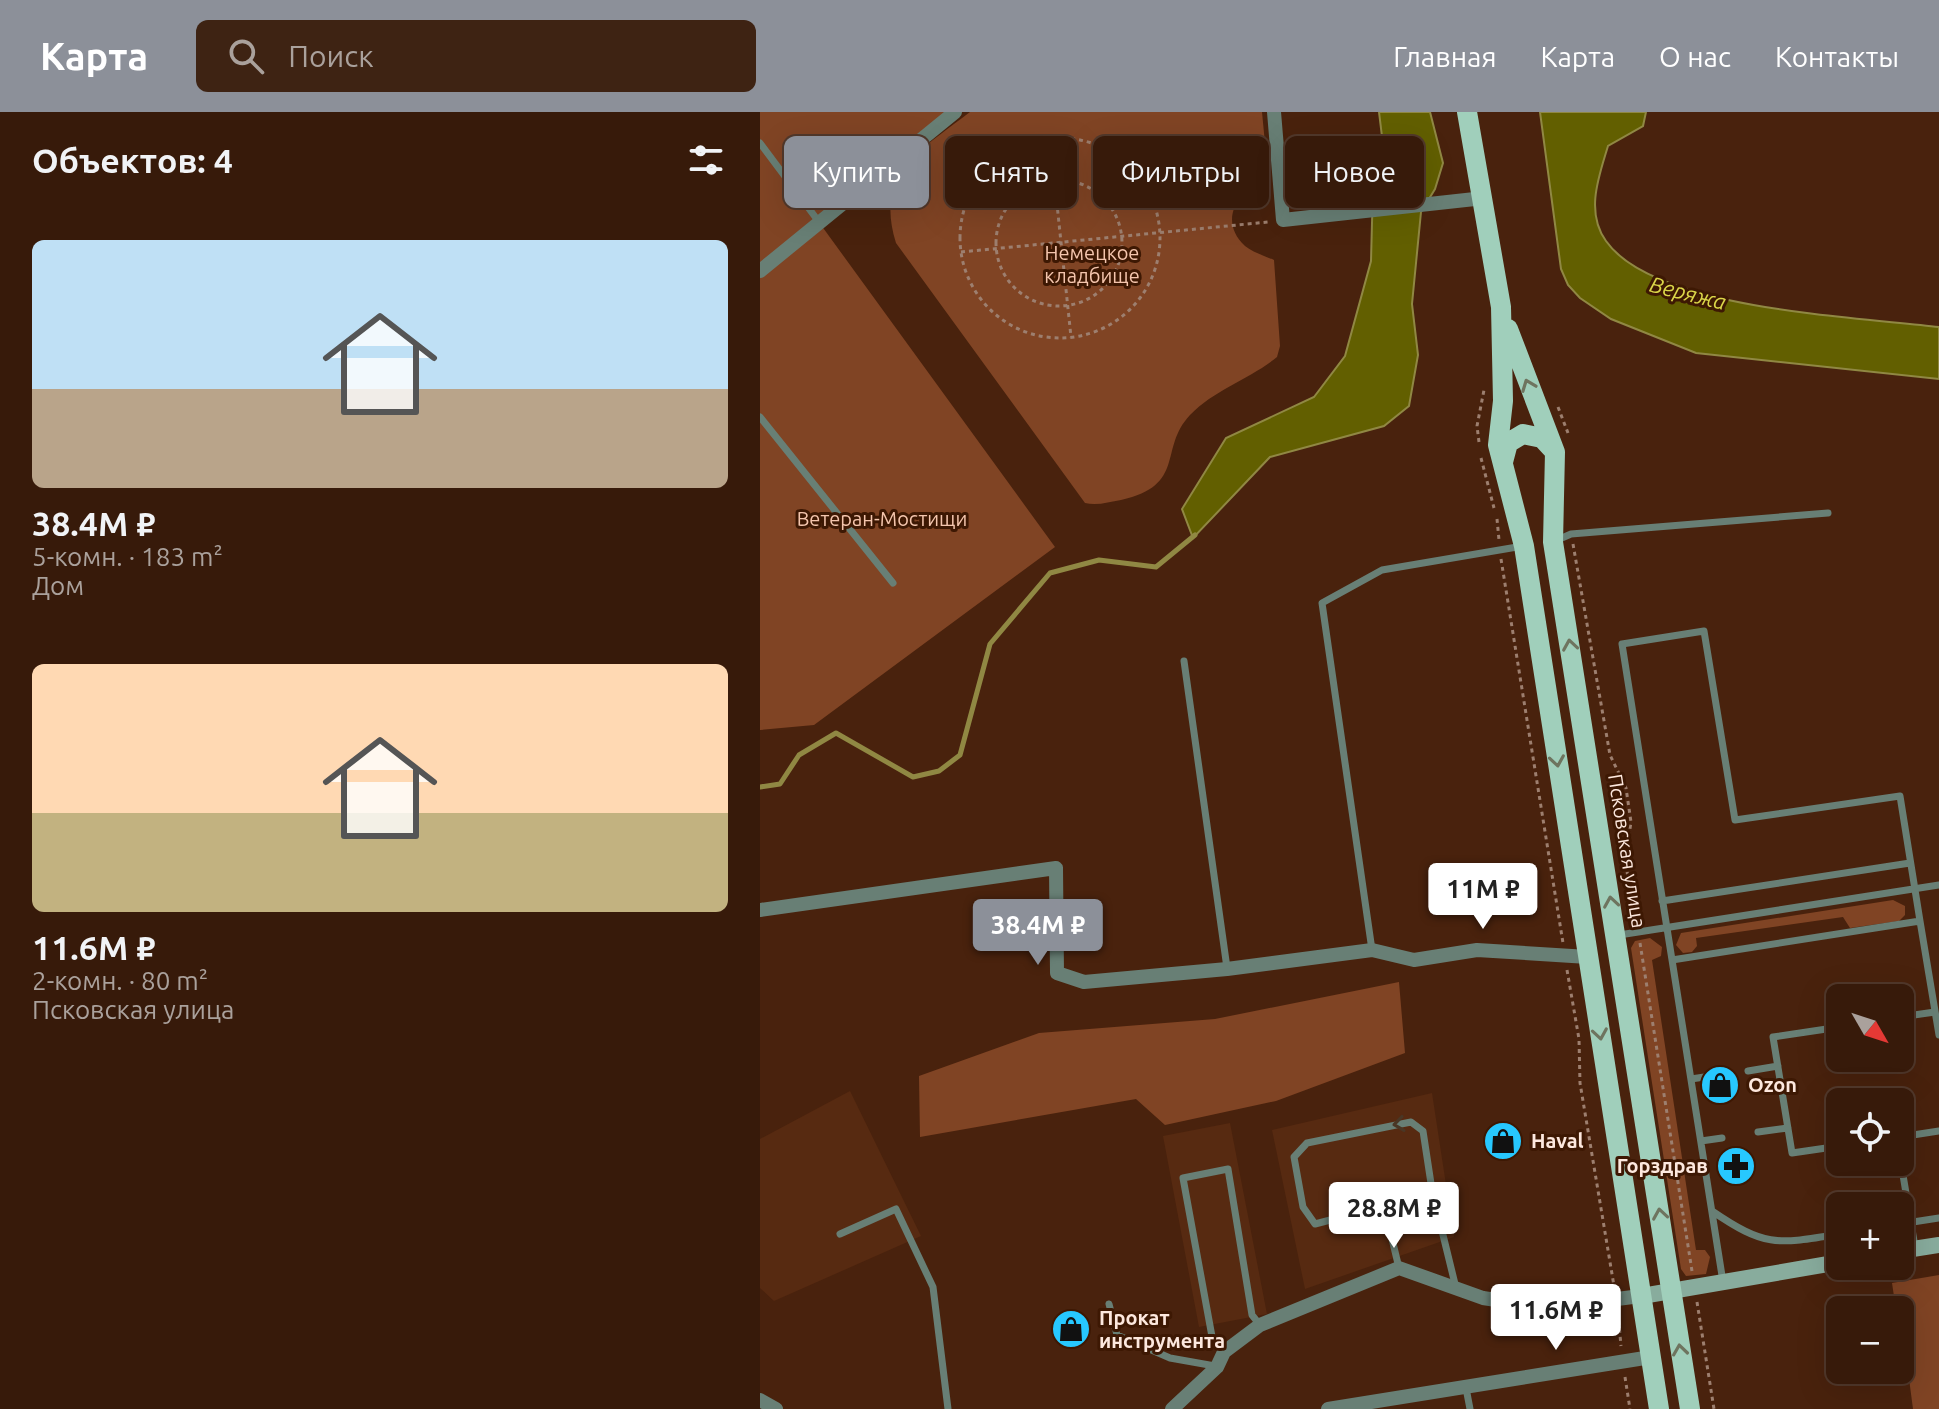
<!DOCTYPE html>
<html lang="ru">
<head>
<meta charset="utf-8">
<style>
  :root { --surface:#371a0a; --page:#3e2313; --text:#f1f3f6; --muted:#aaa19c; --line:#51382b; --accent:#8c9099 }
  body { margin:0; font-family:Ubuntu,sans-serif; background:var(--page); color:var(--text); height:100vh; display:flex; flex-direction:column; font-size:30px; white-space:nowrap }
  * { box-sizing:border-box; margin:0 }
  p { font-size:26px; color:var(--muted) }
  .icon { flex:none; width:44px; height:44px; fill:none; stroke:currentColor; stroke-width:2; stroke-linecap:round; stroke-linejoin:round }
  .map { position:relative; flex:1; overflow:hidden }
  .side { display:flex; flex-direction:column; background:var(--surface); width:760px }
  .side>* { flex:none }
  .top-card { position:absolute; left:24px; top:24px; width:760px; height:72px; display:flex; gap:16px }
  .needle { width:52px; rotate:129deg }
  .fabs { position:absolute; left:1066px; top:872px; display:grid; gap:16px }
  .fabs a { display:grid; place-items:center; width:88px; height:88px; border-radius:12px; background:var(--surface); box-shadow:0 8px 32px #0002,0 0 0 2px var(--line); font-size:40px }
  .price { position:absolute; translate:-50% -68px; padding:0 18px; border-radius:8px; background:#fff; color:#222; font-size:26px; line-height:52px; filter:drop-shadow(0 2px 4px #0008) }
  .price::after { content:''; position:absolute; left:50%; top:48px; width:24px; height:18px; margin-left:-12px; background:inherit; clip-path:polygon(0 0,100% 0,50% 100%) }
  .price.on { background:var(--accent); color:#fff }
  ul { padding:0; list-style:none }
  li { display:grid; align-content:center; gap:16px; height:424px; padding:0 32px }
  li span { display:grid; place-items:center; height:248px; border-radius:12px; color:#555 }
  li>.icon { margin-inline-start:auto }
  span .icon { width:144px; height:144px; fill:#fffc; stroke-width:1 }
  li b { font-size:34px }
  h2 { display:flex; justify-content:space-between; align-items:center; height:96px; padding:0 32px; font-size:34px }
  .tag { padding:0 28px; border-radius:12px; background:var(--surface); box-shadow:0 8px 32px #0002,0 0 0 2px var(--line); font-size:28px; line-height:72px }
  .tag.on { background:var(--accent); color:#fff }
  header { display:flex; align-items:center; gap:48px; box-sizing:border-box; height:112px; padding:0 40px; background:var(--accent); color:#fff }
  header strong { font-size:38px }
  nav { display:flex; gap:44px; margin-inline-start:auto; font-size:28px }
  .search { width:560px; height:72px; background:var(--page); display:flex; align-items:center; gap:20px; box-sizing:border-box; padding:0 28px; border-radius:12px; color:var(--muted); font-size:30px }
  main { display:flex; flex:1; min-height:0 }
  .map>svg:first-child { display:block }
  .built { fill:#572a11 }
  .green { fill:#804424 }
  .water { fill:#625f00; stroke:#908843; stroke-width:2 }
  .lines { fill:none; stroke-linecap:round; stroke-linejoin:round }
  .stream { stroke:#908843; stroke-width:5 }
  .path { stroke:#9d7f6f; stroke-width:3; stroke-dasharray:4 4; stroke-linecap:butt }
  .lane { stroke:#687f75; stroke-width:7 }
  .street { stroke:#687f75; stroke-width:14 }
  .secondary { stroke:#88ac9d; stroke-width:16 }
  .primary { stroke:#a0cfbb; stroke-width:20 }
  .oneway { stroke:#6e745f }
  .oneway2 { stroke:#4a3725 }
  .labels { text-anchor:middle; stroke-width:6; stroke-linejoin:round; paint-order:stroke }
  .park-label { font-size:20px; fill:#f4c5ad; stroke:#3d1803 }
  .street-label { font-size:20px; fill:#fde8de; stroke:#3d1803 }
  .poi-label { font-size:20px; font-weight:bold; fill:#fde8de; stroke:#3d1803; text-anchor:start }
  .water-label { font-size:22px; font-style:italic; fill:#dbd649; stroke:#3d1803 }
</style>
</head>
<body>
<header>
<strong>Карта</strong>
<div class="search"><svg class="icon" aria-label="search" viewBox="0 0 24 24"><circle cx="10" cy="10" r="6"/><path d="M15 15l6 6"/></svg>Поиск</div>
<nav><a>Главная</a><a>Карта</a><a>О нас</a><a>Контакты</a></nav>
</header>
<main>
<section class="side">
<h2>Объектов: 4<svg class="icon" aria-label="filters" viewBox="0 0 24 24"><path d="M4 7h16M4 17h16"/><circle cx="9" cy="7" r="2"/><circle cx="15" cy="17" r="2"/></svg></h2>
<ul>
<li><span style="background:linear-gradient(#bfe0f5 60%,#b9a48a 0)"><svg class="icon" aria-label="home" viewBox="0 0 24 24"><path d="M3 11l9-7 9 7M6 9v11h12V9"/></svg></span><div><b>38.4M ₽</b><p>5-комн. · 183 m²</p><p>Дом</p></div></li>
<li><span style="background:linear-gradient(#ffd9b3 60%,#c2b280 0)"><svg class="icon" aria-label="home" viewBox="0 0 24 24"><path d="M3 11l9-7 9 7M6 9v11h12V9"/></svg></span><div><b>11.6M ₽</b><p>2-комн. · 80 m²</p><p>Псковская улица</p></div></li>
</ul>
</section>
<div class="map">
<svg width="1179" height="1297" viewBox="0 0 1179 1297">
  <rect width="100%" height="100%" fill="#49220d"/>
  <path class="built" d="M90 979 161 1124 14 1189 0 1176V1027Z
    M672 981 694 1125 545 1177 512 1018Z
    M470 1011 507 1202 439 1215 403 1024Z"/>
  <path class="green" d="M0 0H195L61 113 295 435 54 613 0 618Z
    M210 0H502L508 63C481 76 456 107 485 134 492 140 505 144 514 148L520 234 517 245C490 267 455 277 430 303 398 337 427 373 361 388 349 390 337 394 325 391L136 131C114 61 161 38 210 0Z
    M1133 788 1145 794V803L1139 809 1090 816 1083 805 936 826 937 834 932 840 923 841 916 833 921 821Z
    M890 826 902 835 901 844 892 848 936 1138H945L950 1145 946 1162 926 1164 921 1157 871 836 875 829Z
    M639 870 645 941 516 989 405 1013 376 987 160 1025 159 964 279 921 455 907Z
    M1179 1163V1297H1153L1140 1198H1136L1132 1171Z"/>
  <path class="water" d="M619 0H670L683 51 675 77 661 100 652 192 658 243 649 294 624 314 510 345 433 426 422 397 466 326 554 285 585 244 611 149 613 73 624 41Z
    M780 0H886L883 14 848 34C839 64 825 100 846 129 894 198 1098 205 1179 215V267L936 241 851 207 820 186 808 173 801 157Z"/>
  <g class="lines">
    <path class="stream" d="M0 675 20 672 39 643 76 621 153 665 179 659 200 643 230 532 290 461 339 448 396 455 435 423"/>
    <path class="path" d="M290 26 311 225
      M200 126a100 100 0 1 1 200 0a100 100 0 1 1-200 0Z
      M236 131a63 63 0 1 1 126 0a63 63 0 1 1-126 0Z
      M201 140 508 110
      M798 295 808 321
      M719 330 717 314 724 278
      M721 346 734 396
      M737 407 739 428
      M813 432 850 643 866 676 871 710 865 749 876 807
      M741 447 803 831
      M880 831 932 1159
      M807 858 819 927 820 971 854 1174
      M937 1190 954 1297
      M858 1201 861 1234
      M865 1265 870 1297"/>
    <path class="lane" d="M0 31 59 110
      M0 305 133 471
      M795 429 811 422 1068 401
      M424 549 467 856
      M902 789 1150 751
      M1160 809 1179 923
      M859 823 1179 773
      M612 838 562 491 622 458 763 434
      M912 848 1160 809 1140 684 975 708 944 519 862 532 963 1170
      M1140 905 1175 900
      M1080 915 1013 925 1032 1041 1080 1034
      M988 959 1018 954
      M931 967 951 964
      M998 1020 1028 1016
      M1140 1025 1179 1019
      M941 1029 962 1026
      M1140 1045 1155 1135
      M952 1099C1006 1136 1018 1132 1080 1122
      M1140 1112 1179 1106
      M80 1122 136 1097 173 1175 188 1297
      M639 1156 624 1094 555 1112 543 1095 534 1045 547 1031 651 1010 663 1019 672 1078 696 1176
      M349 1192 357 1223 410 1246 455 1254
      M464 1240 453 1230 423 1066 468 1057 492 1203 500 1213
      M706 1276 710 1297"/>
    <path class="street" d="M514 0 523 108 724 86
      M0 159 195 0
      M0 798 296 756 297 861 324 870 467 857 612 838 654 848 717 838 828 845
      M0 1288 16 1297
      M412 1297 457 1255 464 1240 500 1213 639 1156 723 1186 788 1196 888 1183
      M568 1297 891 1245"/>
    <path class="secondary" d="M1140 1139 1179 1133
      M882 1184 1080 1150"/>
    <path class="primary" d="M707 0 741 195 743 289 738 333 764 434 899 1297
      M748 217 795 340 793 430 930 1297
      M743 350 748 331 763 322 782 326 795 340"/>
  </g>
  <defs><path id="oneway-chevron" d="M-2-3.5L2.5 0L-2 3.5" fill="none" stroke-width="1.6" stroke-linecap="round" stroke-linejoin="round" transform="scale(2)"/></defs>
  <g class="oneway">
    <use href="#oneway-chevron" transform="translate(768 273) rotate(-111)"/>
    <use href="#oneway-chevron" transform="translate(810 533) rotate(-99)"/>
    <use href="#oneway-chevron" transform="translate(797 649) rotate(81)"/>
    <use href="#oneway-chevron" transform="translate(851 790) rotate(-99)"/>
    <use href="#oneway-chevron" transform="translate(840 922) rotate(81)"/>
    <use href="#oneway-chevron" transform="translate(900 1102) rotate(-99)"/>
    <use href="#oneway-chevron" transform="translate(920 1238) rotate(-98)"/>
  </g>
  <use class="oneway2" href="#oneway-chevron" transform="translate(639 1012) rotate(172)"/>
  <defs>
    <symbol id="shop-disc" viewBox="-11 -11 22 22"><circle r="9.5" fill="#27c8ff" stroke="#3d1803"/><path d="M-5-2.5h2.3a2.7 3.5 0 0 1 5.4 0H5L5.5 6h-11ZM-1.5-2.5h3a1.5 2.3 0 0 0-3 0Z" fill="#111"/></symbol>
    <symbol id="pharmacy-disc" viewBox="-11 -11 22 22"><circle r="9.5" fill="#27c8ff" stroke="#3d1803"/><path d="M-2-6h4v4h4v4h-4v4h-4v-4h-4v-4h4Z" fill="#111"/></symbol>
  </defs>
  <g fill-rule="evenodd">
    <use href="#shop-disc" x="938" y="951" width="44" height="44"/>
    <use href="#shop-disc" x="721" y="1007" width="44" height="44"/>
    <use href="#pharmacy-disc" x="954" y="1032" width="44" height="44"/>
    <use href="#shop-disc" x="289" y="1195" width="44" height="44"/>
  </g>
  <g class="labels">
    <g class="park-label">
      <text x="332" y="148">Немецкое<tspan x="332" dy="23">кладбище</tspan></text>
      <text x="122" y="414">Ветеран-Мостищи</text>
    </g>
    <g class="street-label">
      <text transform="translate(867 739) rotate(81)" y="7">Псковская улица</text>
    </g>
    <g class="poi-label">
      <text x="988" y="980">Ozon</text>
      <text x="771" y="1036">Haval</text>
      <text x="948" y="1061" text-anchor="end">Горздрав</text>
      <text x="339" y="1213">Прокат<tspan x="339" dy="23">инструмента</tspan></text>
    </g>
    <g class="water-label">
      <text transform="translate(928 181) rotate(14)" y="8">Веряжа</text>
    </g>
  </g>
</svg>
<div class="fabs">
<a><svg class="needle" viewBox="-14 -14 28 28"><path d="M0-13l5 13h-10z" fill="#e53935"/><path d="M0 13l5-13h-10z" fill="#aaa19c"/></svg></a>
<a><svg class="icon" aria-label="locate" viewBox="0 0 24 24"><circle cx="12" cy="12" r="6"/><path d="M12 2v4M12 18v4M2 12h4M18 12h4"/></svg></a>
<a>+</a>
<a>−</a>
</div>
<b class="price" style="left:723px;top:819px">11M ₽</b>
<b class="price on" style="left:278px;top:855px">38.4M ₽</b>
<b class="price" style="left:634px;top:1138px">28.8M ₽</b>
<b class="price" style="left:796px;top:1240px">11.6M ₽</b>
<div class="top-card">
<a class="tag on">Купить</a>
<a class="tag">Снять</a>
<a class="tag">Фильтры</a>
<a class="tag">Новое</a>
</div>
</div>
</main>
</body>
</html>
